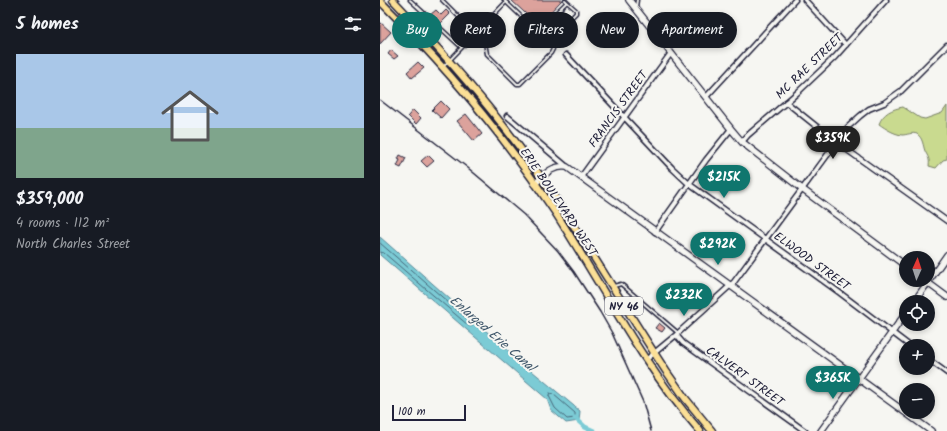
<!DOCTYPE html>
<html lang="en">
<head>
<meta charset="utf-8">
<style>
  :root { --surface:#171b24; --page:#20242c; --text:#f1f3f6; --muted:#9ea1a6; --line:#363941; --accent:#0f766e }
  body { margin:0; font-family:Kalam,sans-serif; background:var(--page); color:var(--text); height:100vh; display:flex; flex-direction:column; font-size:15px; white-space:nowrap }
  * { box-sizing:border-box; margin:0 }
  p { font-size:13px; color:var(--muted) }
  .icon { flex:none; width:22px; height:22px; fill:none; stroke:currentColor; stroke-width:2; stroke-linecap:round; stroke-linejoin:round }
  .map { position:relative; flex:1; overflow:hidden }
  .sheet { display:flex; flex-direction:column; background:var(--surface); width:380px }
  .sheet>* { flex:none }
  .top-card { position:absolute; left:12px; top:12px; width:380px; height:36px; display:flex; gap:8px }
  .needle { width:26px; rotate:3deg }
  .fabs { position:absolute; left:519px; top:251px; display:grid; gap:8px }
  .fabs a { display:grid; place-items:center; width:36px; height:36px; border-radius:50%; background:var(--surface); box-shadow:0 2px 6px #0003; font-size:20px }
  .scale { position:absolute; left:12px; bottom:10px; width:74px; box-sizing:border-box; padding-left:4px; border:2px solid #22223b; border-top:0; font-size:11px; line-height:14px; white-space:nowrap; color:#22223b; -webkit-text-stroke:3px #f6f6f2; paint-order:stroke }
  .price { position:absolute; translate:-50% -34px; padding:0 9px; border-radius:14px; background:var(--accent); color:#fff; font-size:13px; line-height:26px; filter:drop-shadow(0 1px 2px #0008) }
  .price::after { content:''; position:absolute; left:50%; top:24px; width:12px; height:9px; margin-left:-6px; background:inherit; clip-path:polygon(0 0,100% 0,50% 100%) }
  .price.on { background:#222; color:#fff }
  ul { padding:0; list-style:none }
  li { display:grid; align-content:center; gap:8px; height:212px; padding:0 16px }
  li+li { border-top:1px solid var(--line) }
  li span { display:grid; place-items:center; height:124px; border-radius:0px; color:#555 }
  li>.icon { margin-inline-start:auto }
  span .icon { width:72px; height:72px; fill:#fffc; stroke-width:1 }
  li b { font-size:17px }
  h2 { display:flex; justify-content:space-between; align-items:center; height:48px; padding:0 16px; font-size:17px }
  .tag { padding:0 14px; border-radius:18px; background:var(--surface); box-shadow:0 2px 6px #0003; font-size:14px; line-height:36px }
  .tag.on { background:var(--accent); color:#fff }
  main { display:flex; flex:1; min-height:0 }
  .map>svg:first-child { display:block }
  .green { fill:#c9da8f; stroke:#767e65 }
  .water { fill:#7bcbd5; stroke:#578797 }
  .lines { fill:none; stroke-linecap:round; stroke-linejoin:round }
  .shore { stroke:#466679; stroke-width:1 }
  .canal { stroke:#7bcbd5; stroke-width:5 }
  .building { fill:#dca29c; stroke:#22223b }
  .lane-casing { stroke:#22223b; stroke-width:5 }
  .street-casing { stroke:#22223b; stroke-width:7 }
  .secondary-casing { stroke:#22223b; stroke-width:8 }
  .primary-casing { stroke:#22223b; stroke-width:9 }
  .lane { stroke:#f6f6f2; stroke-width:2 }
  .street { stroke:#f6f6f2; stroke-width:4 }
  .secondary { stroke:#f6f6f2; stroke-width:5.5 }
  .primary { stroke:#fbdf96; stroke-width:6 }
  .rail { stroke:#22223b; stroke-width:1.5 }
  .labels { text-anchor:middle; stroke-width:4; stroke-linejoin:round; paint-order:stroke }
  .shield { fill:#f6f6f2; stroke:#626272; stroke-width:1 }
  .shield-label { font-size:11px; font-weight:bold; fill:#22223b }
  .street-label { font-size:12px; fill:#22223b; stroke:#f6f6f2 }
  .water-label { font-size:13px; font-style:italic; fill:#3d5569; stroke:#f6f6f2 }
</style>
</head>
<body>
<main>
<section class="sheet">
<h2>5 homes<svg class="icon" aria-label="filters" viewBox="0 0 24 24"><path d="M4 7h16M4 17h16"/><circle cx="9" cy="7" r="2"/><circle cx="15" cy="17" r="2"/></svg></h2>
<ul>
<li><span style="background:linear-gradient(#a9c7e8 60%,#7fa58c 0)"><svg class="icon" aria-label="home" viewBox="0 0 24 24"><path d="M3 11l9-7 9 7M6 9v11h12V9"/></svg></span><div><b>$359,000</b><p>4 rooms · 112 m²</p><p>North Charles Street</p></div></li>
</ul>
</section>
<div class="map">
<svg width="567" height="431" viewBox="0 0 567 431">
  <rect width="100%" height="100%" fill="#f6f6f2"/>
  <filter id="ink" filterUnits="userSpaceOnUse"><feTurbulence type="fractalNoise" baseFrequency=".025" numOctaves="2"/><feDisplacementMap in="SourceGraphic" scale="8" xChannelSelector="R" yChannelSelector="G"/><feConvolveMatrix kernelMatrix="1 2 1 2 8 2 1 2 1" color-interpolation-filters="sRGB"/></filter>
  <g filter="url(#ink)">
    <path class="green" d="M567 106V159L563 160 556 168 549 166C550 159 548 157 545 151 543 146 543 138 537 134 532 132 527 135 522 135 514 134 506 129 499 124 503 113 512 109 523 107L540 118 545 119 562 113Z"/>
    <path class="water" d="M0 237 140 361 200 411 199 421 186 423 171 410 167 399 0 255Z"/>
    <g class="lines">
      <path class="shore" d="M0 243 92 323V326H89L4 253 0 252
        M170 393 173 394 195 413V418L187 419 175 408 169 396Z"/>
      <path class="canal" d="M195 418 205 427 214 431"/>
    </g>
    <path class="building" d="M131 0H182L158 25Z
      M56 10 61 15 66 10 70 14 60 24 50 15Z
      M0 22 11 32 0 44Z
      M11 50 18 56 14 59 8 54Z
      M38 62 44 68 32 78 27 72Z
      M61 101 69 109 61 118 52 110Z
      M33 110 41 118 36 124 28 116Z
      M86 114 102 134 94 141 77 121Z
      M20 155 26 158 21 168 17 166 20 160 18 159Z
      M48 155 54 161 47 167 41 161Z
      M279 323 285 328 282 332 275 328Z"/>
    <g class="lines">
      <defs>
        <path id="lane" d="M30 0 81 47
          M62 0 105 43 107 54 137 84H140L171 53 173 49 172 46 124 0
          M256 7 257 0
          M157 31 187 2 185 0
          M168 41 196 13V10L187 2
          M63 67 126 2
          M234 286 241 284 297 332"/>
        <path id="street" d="M425 0 466 45
          M186 55 292 168 309 184 460 293 530 346
          M326 97 415 0
          M406 102 456 142 567 221
          M127 116 186 166
          M362 142 368 135 417 93 455 57 506 0
          M201 177 291 53
          M275 232 326 160 351 129
          M296 335 303 343 425 431
          M267 359 296 335 354 282 468 127 480 116 489 109 504 103 521 91 567 45
          M548 359 567 373"/>
        <path id="secondary" d="M249 0 351 129 362 142 422 189 526 266
          M155 184C165 174 172 165 187 167L551 431
          M544 280 567 297
          M534 302 567 255
          M441 431 526 313"/>
        <path id="primary" d="M13 0C52 41 90 83 125 128 185 205 233 290 286 371L305 398 332 431
          M0 1C65 66 124 135 175 212 222 285 262 365 320 431"/>
      </defs>
      <use href="#lane" class="lane-casing"/>
      <use href="#street" class="street-casing"/>
      <use href="#secondary" class="secondary-casing"/>
      <use href="#primary" class="primary-casing"/>
      <use href="#lane" class="lane"/>
      <use href="#street" class="street"/>
      <use href="#secondary" class="secondary"/>
      <use href="#primary" class="primary"/>
      <path class="rail" d="M0 100 88 168 144 215 178 251 194 272 220 312 232 333 263 402 271 431"/>
    </g>
  </g>
  <g class="labels">
    <rect class="shield" x="225" y="297" width="38" height="18" rx="3"/>
    <g class="shield-label">
      <text x="244" y="310">NY 46</text>
    </g>
    <g class="street-label">
      <text transform="translate(429 66) rotate(-44)" y="4">MC RAE STREET</text>
      <text transform="translate(238 109) rotate(-54)" y="4">FRANCIS STREET</text>
      <text transform="translate(179 202) rotate(56)" y="4">ERIE BOULEVARD WEST</text>
      <text transform="translate(432 261) rotate(36)" y="4">ELWOOD STREET</text>
      <text transform="translate(365 376) rotate(36)" y="4">CALVERT STREET</text>
    </g>
    <g class="water-label">
      <text transform="translate(113 333) rotate(41)" y="5">Enlarged Erie Canal</text>
    </g>
  </g>
</svg>
<div class="fabs">
<a><svg class="needle" viewBox="-14 -14 28 28"><path d="M0-13l5 13h-10z" fill="#e53935"/><path d="M0 13l5-13h-10z" fill="#9ea1a6"/></svg></a>
<a><svg class="icon" aria-label="locate" viewBox="0 0 24 24"><circle cx="12" cy="12" r="6"/><path d="M12 2v4M12 18v4M2 12h4M18 12h4"/></svg></a>
<a>+</a>
<a>−</a>
</div>
<div class="scale">100 m</div>
<b class="price on" style="left:453px;top:160px">$359K</b>
<b class="price" style="left:344px;top:199px">$215K</b>
<b class="price" style="left:338px;top:266px">$292K</b>
<b class="price" style="left:304px;top:317px">$232K</b>
<b class="price" style="left:453px;top:400px">$365K</b>
<div class="top-card">
<a class="tag on">Buy</a>
<a class="tag">Rent</a>
<a class="tag">Filters</a>
<a class="tag">New</a>
<a class="tag">Apartment</a>
</div>
</div>
</main>
</body>
</html>
